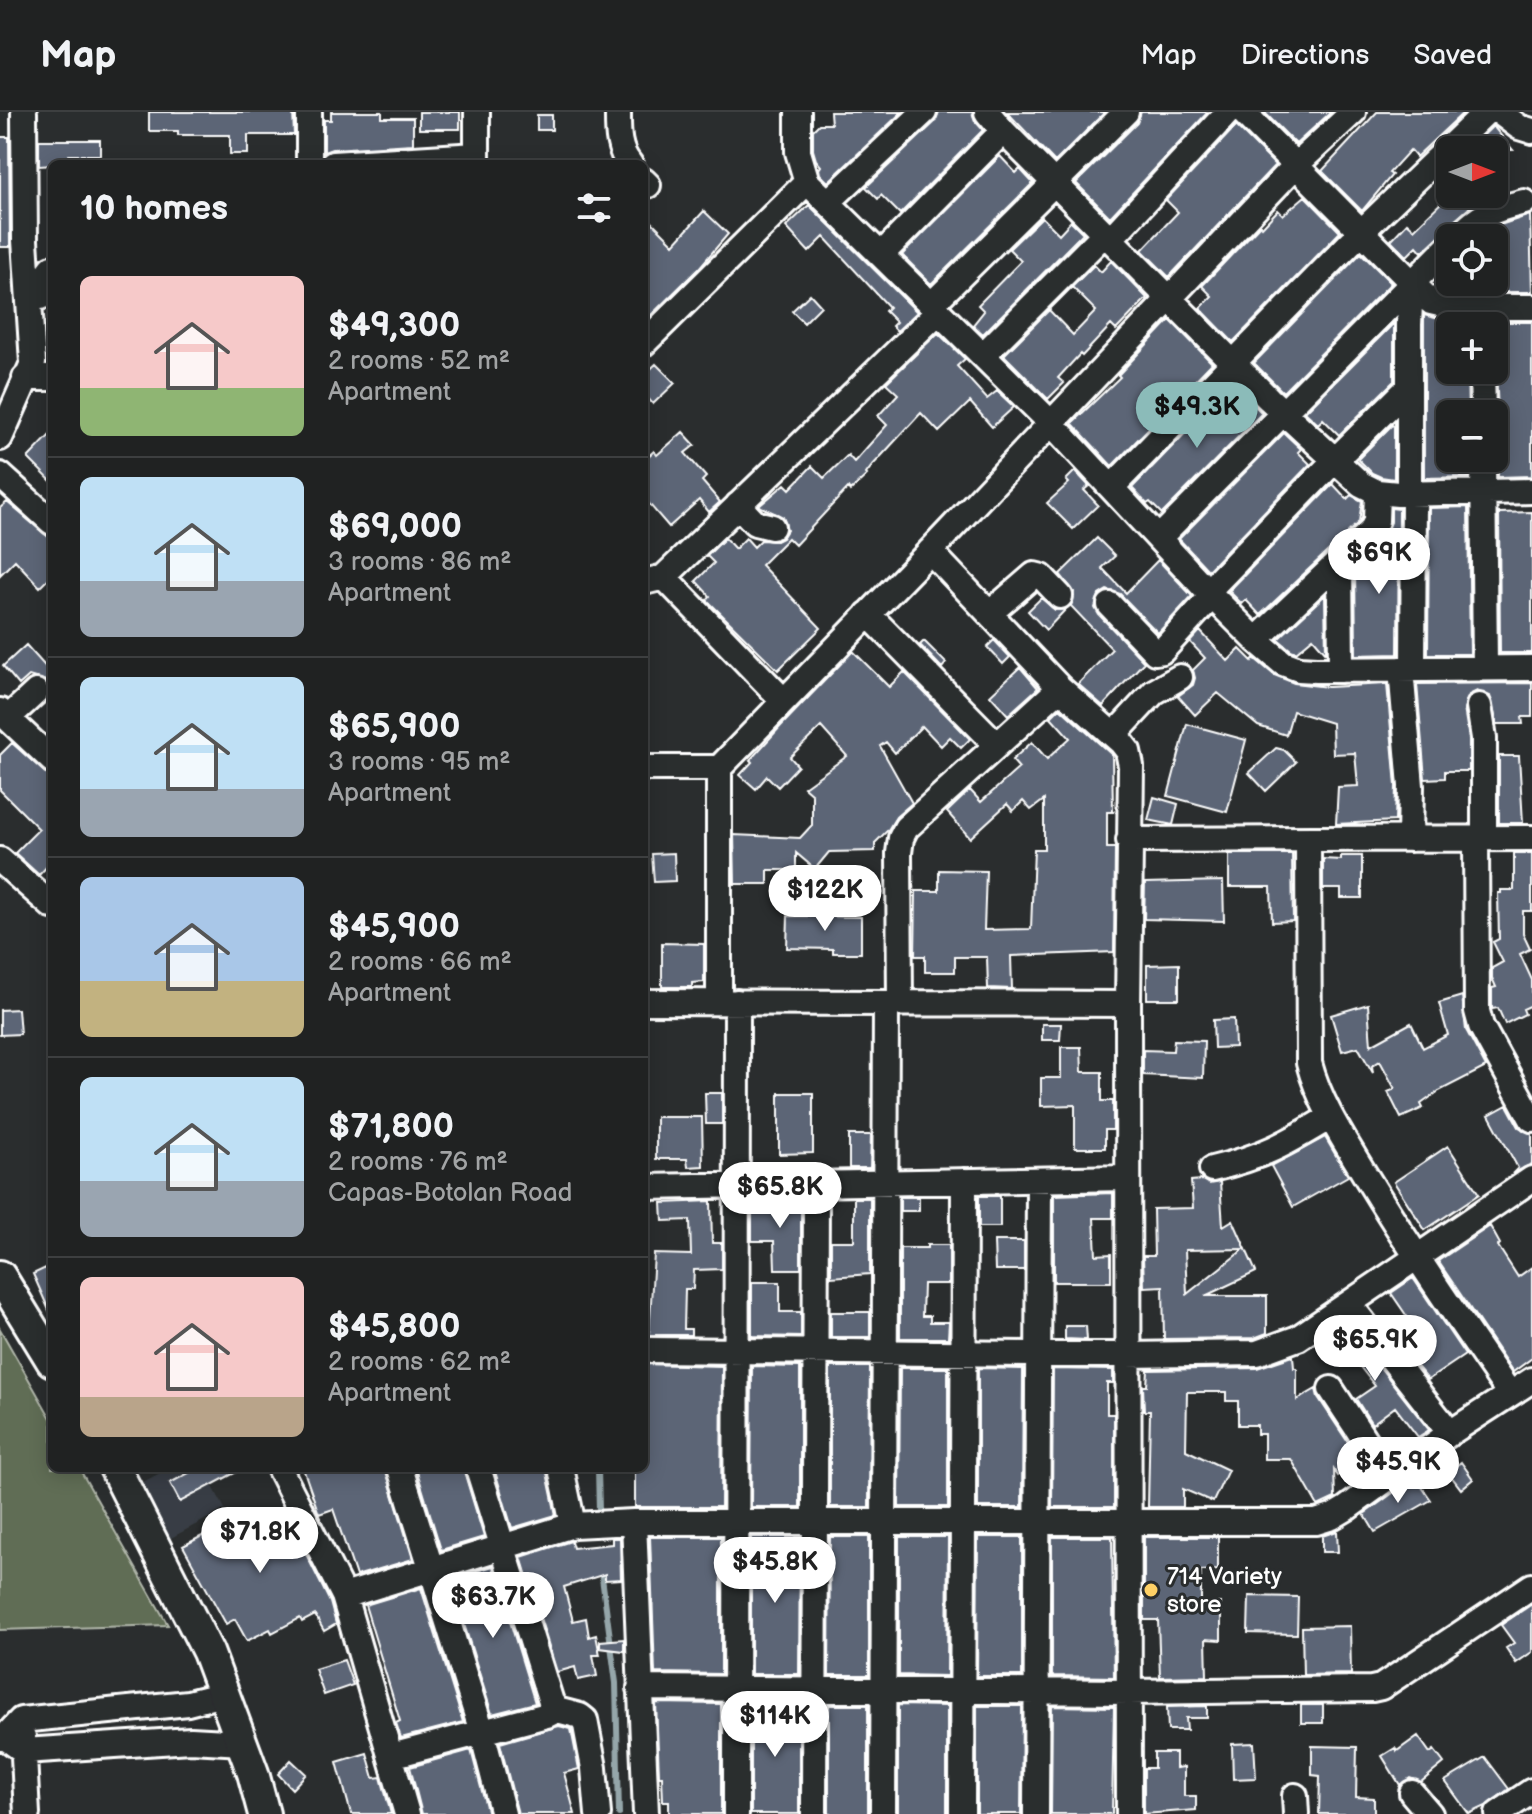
<!DOCTYPE html>
<html lang="en">
<head>
<meta charset="utf-8">
<style>
  :root { --surface:#202222; --page:#282a2a; --text:#f1f3f6; --muted:#a2a4a5; --line:#3d3f40; --accent:#8bbbb9 }
  body { margin:0; font-family:"Balsamiq Sans",sans-serif; background:var(--page); color:var(--text); height:100vh; display:flex; flex-direction:column; font-size:30px; white-space:nowrap }
  * { box-sizing:border-box; margin:0 }
  p { font-size:26px; color:var(--muted) }
  .icon { flex:none; width:44px; height:44px; fill:none; stroke:currentColor; stroke-width:2; stroke-linecap:round; stroke-linejoin:round }
  .map { position:relative; flex:1; overflow:hidden }
  .sheet { position:absolute; left:48px; top:48px; width:600px; height:1312px; display:flex; flex-direction:column; background:var(--surface); border-radius:12px; box-shadow:0 4px 20px #0003,0 0 0 2px var(--line) }
  .sheet>* { flex:none }
  .needle { width:52px; rotate:90deg }
  .controls { position:absolute; left:1436px; top:24px; display:grid; gap:16px }
  .controls a { display:grid; place-items:center; width:72px; height:72px; border-radius:12px; background:var(--surface); box-shadow:0 4px 20px #0003,0 0 0 2px var(--line); font-size:40px }
  .price { position:absolute; translate:-50% -68px; padding:0 18px; border-radius:28px; background:#fff; color:#222; font-size:26px; line-height:52px; filter:drop-shadow(0 2px 4px #0008) }
  .price::after { content:''; position:absolute; left:50%; top:48px; width:24px; height:18px; margin-left:-12px; background:inherit; clip-path:polygon(0 0,100% 0,50% 100%) }
  .price.on { background:var(--accent); color:#111 }
  ul { padding:0; list-style:none }
  li { display:flex; align-items:center; gap:24px; height:200px; padding:0 32px }
  li+li { border-top:2px solid var(--line) }
  li span { display:grid; place-items:center; flex:none; width:224px; height:160px; border-radius:12px; color:#555 }
  li>.icon { margin-inline-start:auto }
  span .icon { width:96px; height:96px; fill:#fffc; stroke-width:1 }
  li b { font-size:34px }
  h2 { display:flex; justify-content:space-between; align-items:center; height:96px; padding:0 32px; font-size:34px }
  header { display:flex; align-items:center; gap:48px; box-sizing:border-box; height:112px; padding:0 40px; background:var(--surface); border-bottom:2px solid var(--line) }
  header strong { font-size:38px }
  nav { display:flex; gap:44px; margin-inline-start:auto; font-size:28px }
  .map>svg:first-child { display:block }
  .built { fill:#393e44 }
  .green { fill:#616d54; stroke:#b0b6aa; stroke-width:2 }
  .lines { fill:none; stroke-linecap:round; stroke-linejoin:round }
  .stream { stroke:#95a6aa; stroke-width:6 }
  .building { fill:#5b6576; stroke:#fff; stroke-width:2; fill-rule:evenodd }
  .minor-casing { stroke:#fff; stroke-width:30 }
  .major-casing { stroke:#fff; stroke-width:36 }
  .minor { stroke:#2a2d2e; stroke-width:24 }
  .major { stroke:#2a2d2e; stroke-width:30 }
  .poi-dot { fill:#ffd166; stroke:#2a2d2e; stroke-width:3 }
  .labels { text-anchor:middle; stroke-width:6; stroke-linejoin:round; paint-order:stroke }
  .poi-label { font-size:24px; fill:#fff; stroke:#2a2d2e; text-anchor:start }
</style>
</head>
<body>
<header>
<strong>Map</strong>
<nav><a>Map</a><a>Directions</a><a>Saved</a></nav>
</header>
<div class="map">
<svg width="1532" height="1702" viewBox="0 0 1532 1702">
  <rect width="100%" height="100%" fill="#2a2d2e"/>
  <filter id="ink" filterUnits="userSpaceOnUse"><feTurbulence type="fractalNoise" baseFrequency=".0125" numOctaves="2"/><feDisplacementMap in="SourceGraphic" scale="16" xChannelSelector="R" yChannelSelector="G"/><feConvolveMatrix kernelMatrix="1 2 1 2 8 2 1 2 1" color-interpolation-filters="sRGB"/></filter>
  <g filter="url(#ink)">
    <path class="built" d="M170 1356H203L225 1397 169 1427 139 1372Z"/>
    <path class="green" d="M0 1217 52 1308V1356H79L168 1513 0 1518Z"/>
    <g class="lines">
      <path class="stream" d="M644 849 645 878
        M598 1356 599 1399
        M601 1458 616 1571 619 1702"/>
    </g>
    <path class="building" d="M149 0H293L294 23H248V42H230V23H178V19H149Z
      M331 0H382V6H413V32L332 37 324 40V8H331Z
      M419 0H460V17H419Z
      M830 0H902L828 70 820 62 819 57 821 54 816 48 813 38V18L819 12H831Z
      M939 0H972L975 9 983 18 900 102 881 83 878 87 866 75 934 11Z
      M1007 0H1105L1055 50Z
      M1141 0H1208L1110 105 1076 71 1137 11Z
      M1264 0H1331L1296 32Z
      M1377 0H1464L1416 45 1410 38 1389 61 1392 63 1362 99 1322 59Z
      M537 3H552V18H537Z
      M1236 14 1275 53 1169 165 1142 138 1178 100 1166 88Z
      M1493 14 1513 38H1468Z
      M0 25H9L10 135H0Z
      M39 28H100V43H69V52L39 54Z
      M1000 44 1016 61 1020 57 1033 71 931 172 902 143Z
      M1450 82H1457L1470 95 1422 140 1417 134 1407 144 1391 128 1407 111 1414 117Z
      M1305 84 1340 120 1233 230 1200 196 1212 184 1202 174 1260 113 1262 115 1278 98 1283 103Z
      M809 93 917 200 897 219 892 214 896 210 885 199 889 195 824 125 809 140 786 115Z
      M704 99 728 122 699 156 644 210V102L674 132Z
      M1530 103 1532 180H1497L1499 124 1479 126 1500 113Z
      M1042 105 1059 122 1071 109 1083 121 983 222 973 213 984 199 978 193 1021 149 1009 137Z
      M1361 141 1391 171 1283 280 1254 251Z
      M1111 149 1147 186 1116 218 1111 213 1082 244 1080 242 1058 266 1064 271 1048 287 1004 243 1094 153 1101 160ZM1072 175 1096 199 1073 223 1049 198Z
      M1448 170H1467V180L1448 178Z
      M810 182 821 194 804 211 792 199Z
      M1424 203 1450 210H1467V214H1450V258H1467L1468 302H1450V346H1468V365L1424 366Z
      M1170 208 1212 251 1112 354 1072 311 1120 265 1118 263Z
      M1494 210H1532V364L1498 365V346L1494 336V312L1498 302Z
      M1394 211V269L1339 323 1323 307 1318 312 1305 300Z
      M938 221 965 247 957 254 987 287 997 279 1014 295 992 315 970 290 939 320 921 301 872 354 866 362 867 363 850 379 848 376 795 433 788 426 761 453 821 516 778 558 707 488 710 484 696 469 714 451 707 444 725 426 735 437 746 426 754 435 761 428 776 429 782 426 787 418 783 405 759 394 785 372 790 377 812 354 824 366 848 343 854 350 887 313 878 304 898 282 886 271Z
      M656 252 675 271 653 292 644 282V263Z
      M1233 272 1262 301 1162 402 1150 390 1147 392 1132 376Z
      M1392 313 1394 314V367L1381 365 1372 361 1358 347Z
      M683 320 695 333 685 341 706 365 702 369 720 390 709 400 699 388 669 415 644 386V348L654 339 657 343Z
      M52 321V370L28 346Z
      M1284 321 1301 337 1298 340 1310 352 1208 458 1179 427Z
      M1075 359 1089 374 1084 378 1098 393 1073 417 1047 391 1069 371 1066 368Z
      M1333 372 1347 387 1351 383 1362 389 1359 410 1260 503 1246 488 1242 492 1229 479Z
      M7 390 52 428V463L40 475 15 448 0 463V396Z
      M1468 395 1470 542H1428L1429 396Z
      M1391 396 1399 397 1398 542 1356 543 1355 455 1384 426 1391 410Z
      M1532 400V541H1500L1499 401Z
      M1097 426 1115 444 1102 456 1126 481 1158 448 1192 484 1158 521 1120 482 1107 478 1099 483 1095 496 1099 503 1144 550 1103 594 1078 572 1112 537 1071 494 1074 480 1060 462Z
      M1325 483 1326 541 1313 526 1296 540 1291 538 1278 527Z
      M1041 486 1055 498 1066 497 1046 518 1028 499Z
      M1200 519 1228 549 1240 537 1252 549 1254 546 1274 563 1294 571 1328 575 1387 572 1396 674 1395 709 1336 712 1338 675 1358 674 1355 641 1333 642 1332 611 1293 599 1286 623 1258 614 1218 581 1195 603 1178 584 1193 573 1195 566 1193 558 1205 546 1190 530Z
      M994 528 1010 545 1003 552 987 535Z
      M924 529 946 551 942 556 920 533Z
      M26 533 52 562V590L49 586 50 576 46 569 29 564 19 573 3 554Z
      M853 539 889 575 904 560 970 627 961 636 950 625 941 634 922 614 895 641 886 630 880 634 912 691 896 705 888 718 875 731V739L829 740 815 757 796 741V758H768V772H735L734 723 800 726 812 713V682L804 675 847 644 821 615 790 645 798 654 778 675 767 664 756 677 740 663 752 650 750 648 781 614Z
      M1020 555 1038 576 1008 603 990 583Z
      M1532 571V605H1522L1523 612H1497L1490 584 1477 579 1469 583 1464 596 1469 627V659H1445V666L1425 667 1417 572Z
      M1060 596 1112 643 1113 700H1107V736H1115L1114 840 1011 844 1012 877 988 876 987 845H955V860H925V844H915L916 779H939V758L986 759 984 818 1031 817 1034 737H1044V688L1031 698 1023 689 1013 699 1007 692 970 726 947 700 970 678 981 690 1019 656 1012 648 1032 630 1047 647 1070 626 1051 605Z
      M1187 612 1246 628 1227 700 1168 684Z
      M12 631 52 667V749L39 763 15 741 39 717 0 678V643Z
      M1276 636 1284 638 1296 650 1266 679 1249 661Z
      M1499 644H1519L1523 711H1499Z
      M1154 685 1178 692 1173 713 1148 708Z
      M674 741 675 769 654 770 652 742Z
      M1514 741H1532V799H1523V822L1530 837 1520 842 1532 868V893L1523 897 1525 902 1505 912 1498 896 1492 897V876L1496 875 1492 866V856L1503 850 1493 830 1499 827 1498 781H1501V778H1514Z
      M1229 742H1292L1293 809 1272 810 1271 775H1229Z
      M1341 744H1362V786H1341V777H1323V747L1341 748Z
      M1223 769 1224 809 1144 807 1145 771Z
      M788 804 861 805V841H833V837L787 836Z
      M662 831 704 832V870L692 871V875H662Z
      M1179 852V887H1147V853Z
      M1462 884 1466 918 1486 955 1439 979 1421 992 1423 996 1401 1006 1388 980 1395 977 1380 949 1372 954 1373 961 1358 935 1342 939 1331 903 1368 892 1371 933 1411 911 1423 936 1448 923 1439 891Z
      M18 897 20 922 0 923V898Z
      M1234 907 1235 935 1214 936 1213 908Z
      M1042 912H1061L1060 928H1042Z
      M1174 928 1204 929 1203 966 1143 963V938L1173 939Z
      M1061 935H1081L1082 960H1102V989H1113V1018H1105V1036H1075V993L1041 994V966H1061Z
      M705 981H722V1012H706Z
      M779 981H813V1041L779 1042Z
      M1507 993 1519 1015 1532 1022V1052L1512 1062 1518 1056 1489 1003Z
      M656 1005H702L703 1054 688 1055 687 1047H656Z
      M849 1023H871L870 1056H849Z
      M1325 1025 1348 1064 1293 1095 1271 1054Z
      M1448 1034 1479 1082 1425 1118 1394 1070Z
      M1202 1068 1209 1072 1220 1070 1223 1114 1233 1108 1256 1160 1205 1184H1267V1221L1254 1226 1164 1227 1163 1174 1144 1175 1143 1144H1154L1153 1097 1193 1096 1191 1069ZM1244 1137 1187 1182 1185 1138Z
      M1113 1081V1106H1094L1096 1143 1111 1142V1170H1054V1083Z
      M979 1084H1000V1115H979Z
      M900 1085H919V1099H900Z
      M854 1086H870V1162L831 1165V1129H854Z
      M801 1087V1157H775L774 1129H752V1093L771 1092V1088Z
      M711 1089 712 1131H722V1157L694 1158 693 1177H685L684 1217H691V1223H649L654 1142 691 1143 690 1108 663 1109 662 1091Z
      M1490 1114 1500 1132 1498 1134 1518 1165 1532 1155V1246L1513 1260 1438 1149Z
      M994 1129H1024V1158H995Z
      M927 1133H949V1172H923L922 1204H930V1210H949L948 1226H900V1136H927Z
      M52 1153V1205L33 1162Z
      M1413 1166 1465 1243 1428 1268 1401 1235 1419 1222 1391 1181Z
      M752 1170H780V1200H801V1225L752 1224Z
      M831 1200H870V1225H831Z
      M1346 1212 1429 1318 1418 1325 1395 1295 1372 1312 1356 1287 1375 1274 1353 1246 1345 1252 1328 1229 1336 1223 1334 1220Z
      M1065 1214H1086L1087 1228 1065 1227Z
      M1293 1244 1294 1256H1297V1288L1316 1277 1318 1285 1361 1350 1338 1364 1334 1358 1335 1386 1318 1394 1291 1347H1264V1322H1257V1313H1238V1289H1226V1280H1187L1186 1338 1228 1358 1213 1390 1183 1377V1395H1148L1150 1299H1144L1143 1274H1147L1148 1258 1257 1256Z
      M644 1252 722 1254 721 1395H635V1356H644Z
      M752 1254 800 1255V1395H751Z
      M830 1255H870L869 1395H830Z
      M900 1256H948V1395H899Z
      M978 1256 1023 1257 1022 1395H978Z
      M1053 1257 1113 1258V1271H1107V1302H1114V1395H1052Z
      M1461 1350 1473 1367 1461 1377 1448 1360Z
      M198 1356H244L180 1390 170 1371Z
      M303 1356H385L413 1447 356 1464 333 1397 319 1402Z
      M416 1356H463L484 1425 441 1438Z
      M494 1356H546L556 1403 512 1416Z
      M1415 1365 1431 1388 1375 1420 1364 1402Z
      M284 1398 330 1490 336 1512 324 1519 315 1503 302 1510 300 1506 272 1521 270 1517 247 1529 235 1507 226 1512 183 1434 212 1419 208 1410 224 1402 231 1415 254 1403 258 1412Z
      M1337 1419 1338 1440H1322V1424Z
      M650 1425H721V1562L655 1561Z
      M751 1425H800L799 1562H751Z
      M830 1425H869V1563H829Z
      M899 1425H948L947 1564 899 1563Z
      M978 1425H1022V1564H977Z
      M1052 1425H1112L1114 1565 1052 1564Z
      M1144 1425H1218V1458L1201 1459V1491H1221V1528L1206 1527 1207 1564 1160 1565 1158 1508H1144Z
      M612 1426H620L621 1467 605 1468V1462L564 1475 573 1509 586 1506 589 1525 596 1523 600 1543H593L597 1564 578 1568 575 1555 557 1560 521 1445 571 1429 573 1436 612 1432Z
      M493 1454 535 1591 492 1602 450 1467Z
      M421 1476 463 1610 401 1626 396 1611 400 1609 365 1493Z
      M1249 1484 1298 1485 1297 1522 1248 1521Z
      M1532 1492V1540L1516 1551 1506 1536 1514 1531 1501 1513Z
      M1350 1514 1351 1562 1303 1563 1302 1515Z
      M624 1527V1539L600 1536V1529Z
      M344 1548 353 1573 324 1583 315 1557Z
      M656 1591 721 1592V1702H669V1689H663L662 1664H659Z
      M751 1592H799V1702H751Z
      M829 1593H868V1702H829Z
      M898 1593 947 1594V1702H898Z
      M1301 1593H1323V1611H1301Z
      M977 1594H1022L1021 1702H977Z
      M1052 1594 1114 1595 1112 1702H1051Z
      M1207 1594V1606H1186L1187 1618H1168L1167 1595Z
      M559 1614 571 1617 579 1657 564 1661 575 1702H518L500 1631Z
      M1418 1624 1430 1641 1434 1638 1444 1651 1421 1670 1410 1666 1400 1673 1382 1644 1395 1636 1397 1639Z
      M1254 1631 1256 1666 1233 1667 1232 1632Z
      M1312 1634 1357 1635 1356 1685 1374 1686V1702H1319L1320 1664 1312 1663Z
      M471 1638 488 1702H422L410 1655Z
      M367 1641 374 1666 381 1665 391 1702H351L337 1650Z
      M1154 1641H1176V1656L1184 1655V1684H1196V1698L1144 1702V1656H1154Z
      M1485 1645 1509 1677 1486 1694 1469 1702 1445 1669Z
      M291 1648 306 1662 292 1677 278 1662Z"/>
    <g class="lines">
      <defs>
        <path id="minor" d="M309 0V52
          M618 0C618 18 617 37 630 52
          M798 0V40L807 70 1051 311 1212 484 1256 528 1283 551 1299 557 1316 558 1532 556
          M987 0 1003 19 1269 287 1361 372 1377 380 1398 382 1532 379
          M1243 0 1431 190 1453 195H1532
          M1499 0 1519 15 1532 19
          M333 52 477 43
          M477 52V0
          M644 69 648 73
          M828 90 924 0
          M1111 126 1228 0
          M1457 126C1480 102 1492 98 1524 90
          M882 142 1003 19
          M41 185 43 168 52 156
          M931 193 1126 0
          M644 231 807 70
          M983 243 1105 121
          M1482 258 1483 302
          M25 266H52
          M0 326 33 251 25 128 24 0
          M1483 346 1485 556
          M0 363 52 410
          M1112 375 1360 121 1486 0
          M1409 382V213L1410 192 1418 177
          M738 393 755 411 772 415
          M1159 426 1450 133
          M930 439 1060 576 1121 630 1128 639 1131 654 1128 892 1129 1702
          M1340 448 1341 558
          M664 465 784 589
          M644 470 664 465 938 200
          M1208 479 1335 348 1409 275
          M1110 493 1155 540 1162 539 1212 484
          M990 501 1034 463 1042 465 1060 484
          M868 502 997 633
          M1256 528 1371 419 1376 409 1377 380
          M1401 557 1411 674 1410 727
          M1413 557 1414 382
          M1479 594 1484 626V726
          M0 599 52 648
          M8 606 36 580
          M1114 623 1154 580 1180 565
          M644 656H719V890
          M719 656 930 439 1295 54 1353 0
          M1476 727 1477 899 1481 914 1532 1007
          M1129 728 1532 726
          M1308 728 1309 951C1320 993 1345 1029 1367 1066 1412 1140 1461 1211 1510 1282
          M0 748 52 794
          M644 890 1128 892
          M900 891 899 741 901 726 906 716 1060 576
          M1212 1057C1263 1045 1286 1032 1330 1005
          M645 1075 1128 1066
          M1349 1192 1450 1321
          M648 1238 1128 1243 1257 1241 1298 1226 1532 1067
          M1331 1277 1389 1365
          M279 1356 344 1484 407 1702
          M400 1356 482 1620 503 1702
          M478 1356 551 1590 557 1598 580 1604 585 1608 594 1656 598 1702
          M561 1356 573 1413
          M634 1410 646 1702
          M344 1484 573 1413 634 1410H1316L1332 1405 1347 1396 1450 1321 1532 1268
          M640 1576 1129 1580 1372 1577 1381 1575 1532 1474
          M5 1625 24 1639 191 1628 243 1631
          M23 1625 27 1702
          M0 1626 5 1625 21 1608 188 1591 223 1582
          M391 1644 547 1603 557 1598
          M1412 1681 1430 1702
          M1295 1684 1296 1702
          M736 1702 737 890
          M814 1702 816 1072
          M883 1702 886 891
          M962 1702 964 1069
          M1036 1702 1039 1068
          M1498 1702 1532 1679"/>
        <path id="major" d="M0 1164 52 1249
          M115 1356 208 1540 253 1661 264 1702"/>
      </defs>
      <use href="#minor" class="minor-casing"/>
      <use href="#major" class="major-casing"/>
      <use href="#minor" class="minor"/>
      <use href="#major" class="major"/>
    </g>
  </g>
  <circle class="poi-dot" cx="1151" cy="1478" r="8"/>
  <g class="labels">
    <g class="poi-label">
      <text x="1167" y="1472">714 Variety<tspan x="1167" dy="28">store</tspan></text>
    </g>
  </g>
</svg>
<div class="controls">
<a><svg class="needle" viewBox="-14 -14 28 28"><path d="M0-13l5 13h-10z" fill="#e53935"/><path d="M0 13l5-13h-10z" fill="#a2a4a5"/></svg></a>
<a><svg class="icon" aria-label="locate" viewBox="0 0 24 24"><circle cx="12" cy="12" r="6"/><path d="M12 2v4M12 18v4M2 12h4M18 12h4"/></svg></a>
<a>+</a>
<a>−</a>
</div>
<b class="price on" style="left:1197px;top:338px">$49.3K</b>
<b class="price" style="left:1379px;top:484px">$69K</b>
<b class="price" style="left:825px;top:821px">$122K</b>
<b class="price" style="left:780px;top:1118px">$65.8K</b>
<b class="price" style="left:1375px;top:1271px">$65.9K</b>
<b class="price" style="left:1398px;top:1393px">$45.9K</b>
<b class="price" style="left:260px;top:1463px">$71.8K</b>
<b class="price" style="left:775px;top:1493px">$45.8K</b>
<b class="price" style="left:493px;top:1528px">$63.7K</b>
<b class="price" style="left:775px;top:1647px">$114K</b>
<section class="sheet">
<h2>10 homes<svg class="icon" aria-label="filters" viewBox="0 0 24 24"><path d="M4 7h16M4 17h16"/><circle cx="9" cy="7" r="2"/><circle cx="15" cy="17" r="2"/></svg></h2>
<ul>
<li><span style="background:linear-gradient(#f6c9c9 70%,#8fb573 0)"><svg class="icon" aria-label="home" viewBox="0 0 24 24"><path d="M3 11l9-7 9 7M6 9v11h12V9"/></svg></span><div><b>$49,300</b><p>2 rooms · 52 m²</p><p>Apartment</p></div></li>
<li><span style="background:linear-gradient(#bfe0f5 65%,#9aa5b1 0)"><svg class="icon" aria-label="home" viewBox="0 0 24 24"><path d="M3 11l9-7 9 7M6 9v11h12V9"/></svg></span><div><b>$69,000</b><p>3 rooms · 86 m²</p><p>Apartment</p></div></li>
<li><span style="background:linear-gradient(#bfe0f5 70%,#9aa5b1 0)"><svg class="icon" aria-label="home" viewBox="0 0 24 24"><path d="M3 11l9-7 9 7M6 9v11h12V9"/></svg></span><div><b>$65,900</b><p>3 rooms · 95 m²</p><p>Apartment</p></div></li>
<li><span style="background:linear-gradient(#a9c7e8 65%,#c2b280 0)"><svg class="icon" aria-label="home" viewBox="0 0 24 24"><path d="M3 11l9-7 9 7M6 9v11h12V9"/></svg></span><div><b>$45,900</b><p>2 rooms · 66 m²</p><p>Apartment</p></div></li>
<li><span style="background:linear-gradient(#bfe0f5 65%,#9aa5b1 0)"><svg class="icon" aria-label="home" viewBox="0 0 24 24"><path d="M3 11l9-7 9 7M6 9v11h12V9"/></svg></span><div><b>$71,800</b><p>2 rooms · 76 m²</p><p>Capas-Botolan Road</p></div></li>
<li><span style="background:linear-gradient(#f6c9c9 75%,#b9a48a 0)"><svg class="icon" aria-label="home" viewBox="0 0 24 24"><path d="M3 11l9-7 9 7M6 9v11h12V9"/></svg></span><div><b>$45,800</b><p>2 rooms · 62 m²</p><p>Apartment</p></div></li>
</ul>
</section>
</div>
</body>
</html>
